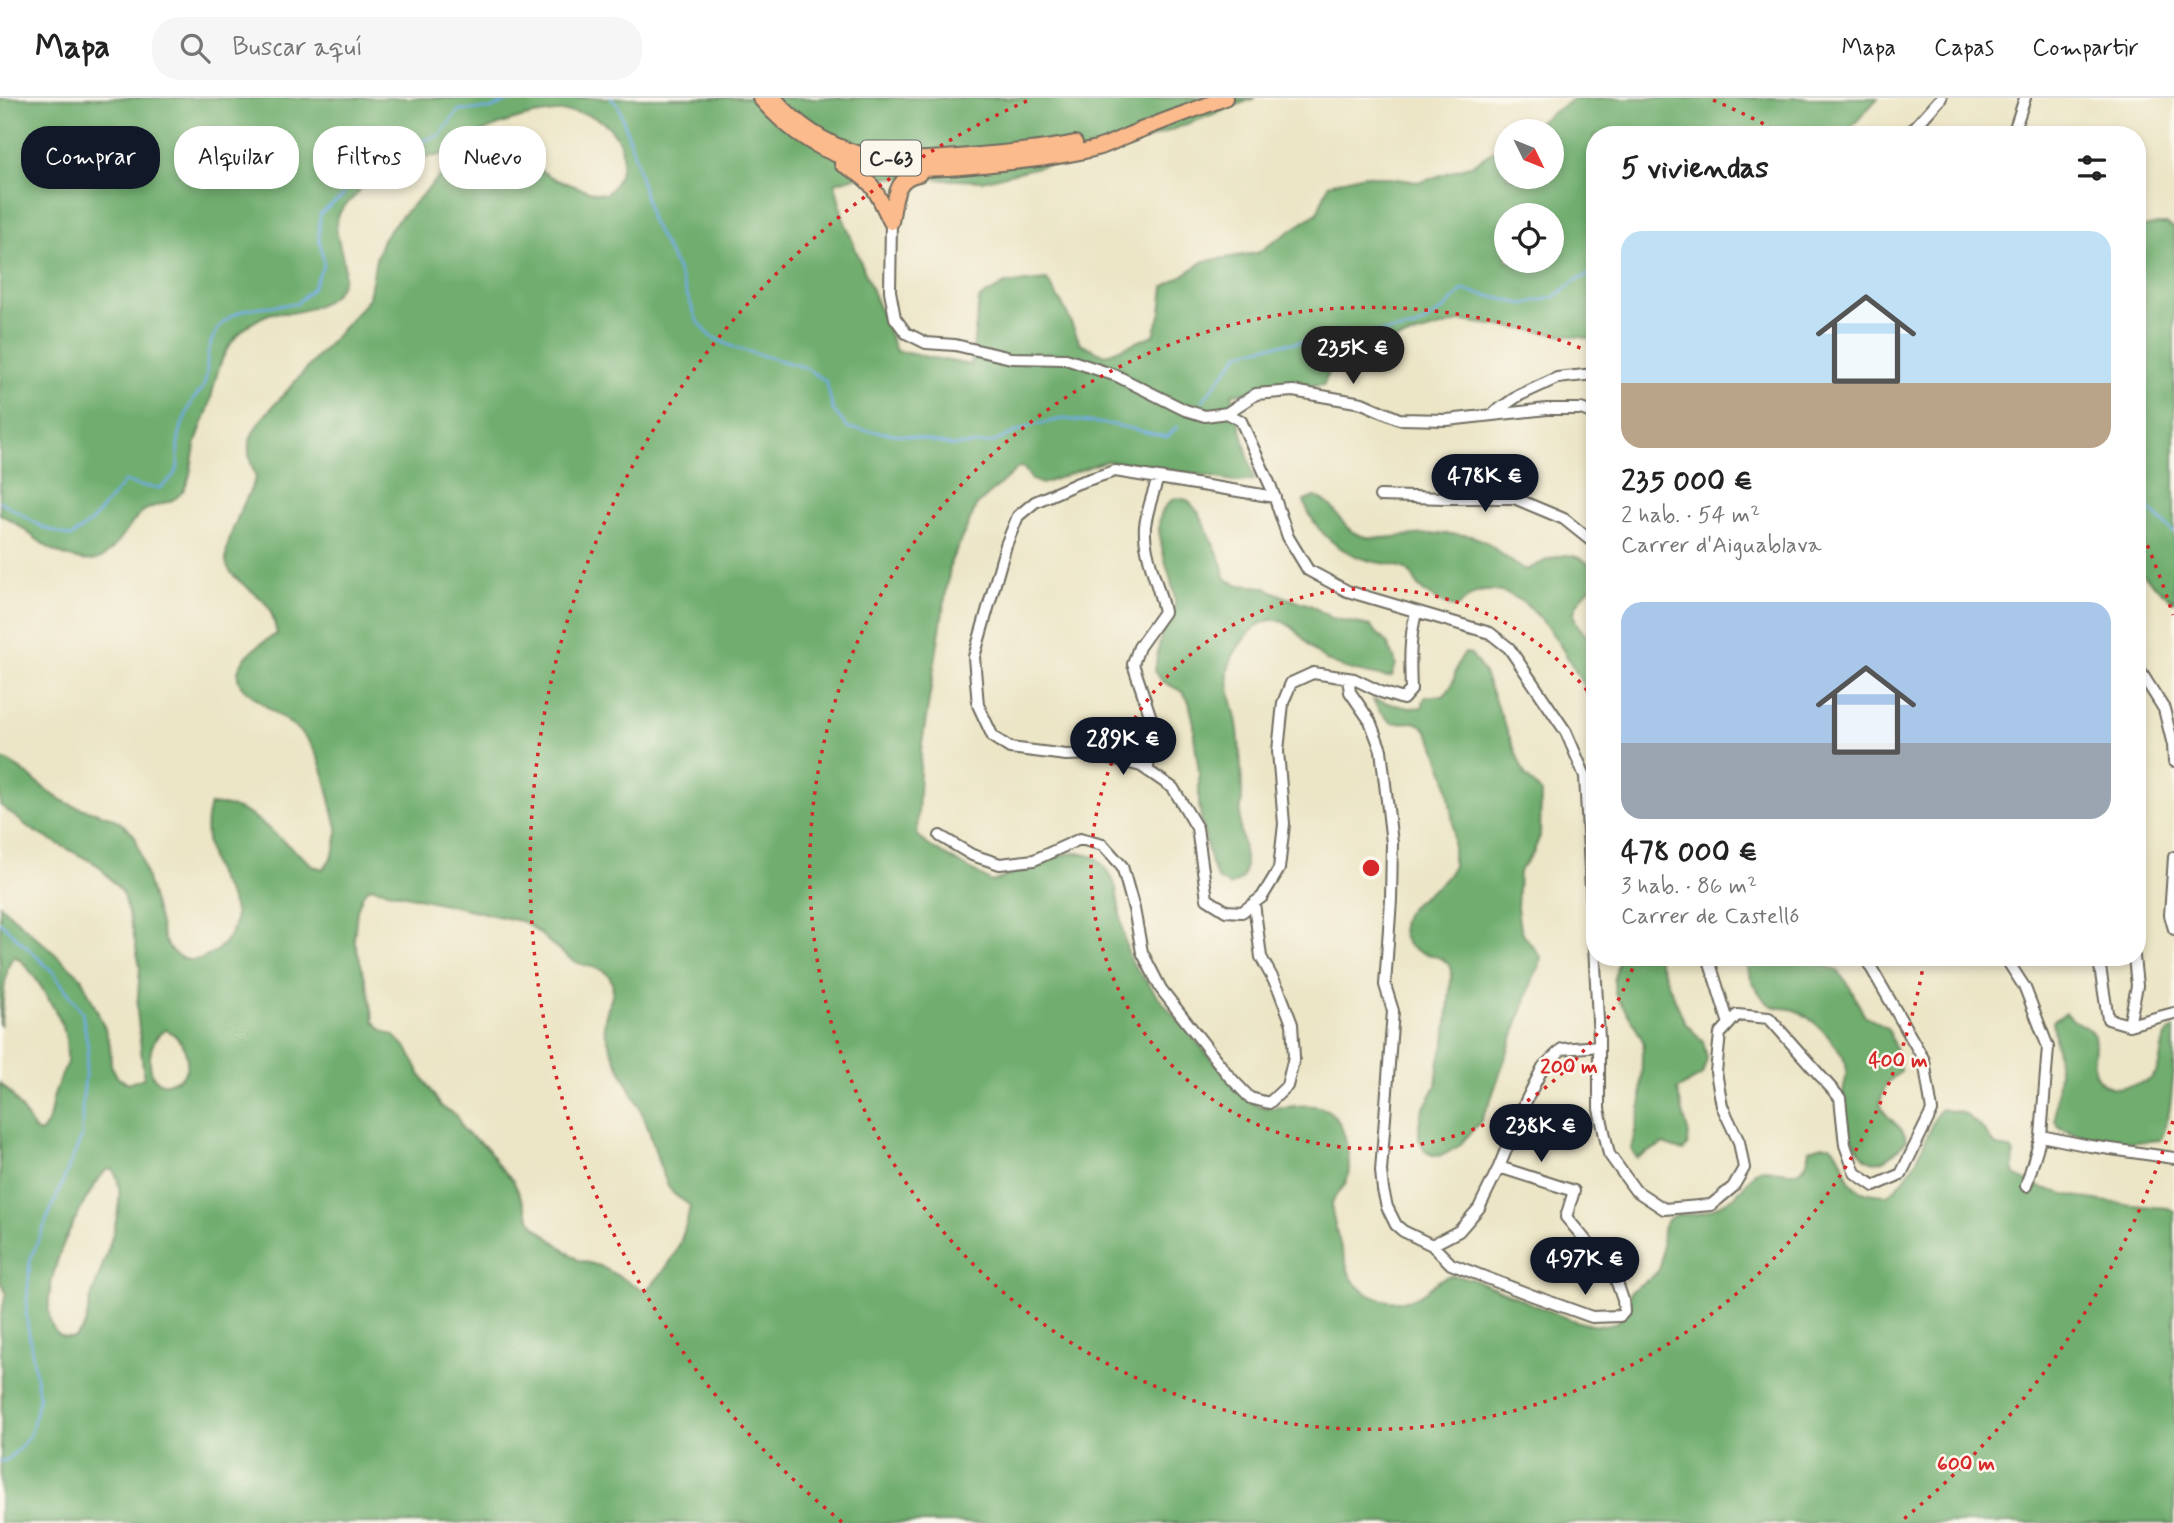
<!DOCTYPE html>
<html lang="es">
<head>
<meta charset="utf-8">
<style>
  :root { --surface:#fff; --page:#f6f6f6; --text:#222; --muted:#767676; --line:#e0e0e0; --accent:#111827 }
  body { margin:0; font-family:Mynerve,sans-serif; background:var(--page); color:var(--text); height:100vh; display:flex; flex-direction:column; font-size:26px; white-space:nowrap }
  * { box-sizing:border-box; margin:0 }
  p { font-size:23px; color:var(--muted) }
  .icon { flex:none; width:38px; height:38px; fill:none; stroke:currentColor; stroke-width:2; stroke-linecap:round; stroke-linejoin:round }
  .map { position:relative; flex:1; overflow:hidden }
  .details { position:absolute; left:1586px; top:28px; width:560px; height:840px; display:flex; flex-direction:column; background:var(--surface); border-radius:28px; box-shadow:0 4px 10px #0003 }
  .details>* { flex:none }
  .banner { position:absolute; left:21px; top:28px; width:665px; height:63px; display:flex; gap:14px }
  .needle { width:46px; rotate:133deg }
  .fabs { position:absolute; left:1494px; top:21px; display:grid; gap:14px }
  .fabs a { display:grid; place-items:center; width:70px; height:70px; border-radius:50%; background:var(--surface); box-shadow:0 4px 10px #0003; font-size:35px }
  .price { position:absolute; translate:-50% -60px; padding:0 16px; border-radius:24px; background:var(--accent); color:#fff; font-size:23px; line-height:46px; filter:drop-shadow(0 2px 4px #0008) }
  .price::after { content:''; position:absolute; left:50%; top:42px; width:21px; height:16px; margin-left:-10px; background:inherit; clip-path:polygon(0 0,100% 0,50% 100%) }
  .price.selected { background:#222; color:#fff }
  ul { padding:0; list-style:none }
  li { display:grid; align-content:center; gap:14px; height:371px; padding:0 35px }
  li span { display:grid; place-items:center; height:217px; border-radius:21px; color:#555 }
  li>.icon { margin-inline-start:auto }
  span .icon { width:126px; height:126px; fill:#fffc; stroke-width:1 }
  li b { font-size:30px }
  h2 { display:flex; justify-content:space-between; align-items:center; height:84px; padding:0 35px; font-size:30px }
  .tag { padding:0 24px; border-radius:28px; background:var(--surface); box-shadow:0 4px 10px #0003; font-size:24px; line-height:63px }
  .tag.selected { background:var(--accent); color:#fff }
  header { display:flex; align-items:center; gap:42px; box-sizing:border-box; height:98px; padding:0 35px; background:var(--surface); border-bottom:2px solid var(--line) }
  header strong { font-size:33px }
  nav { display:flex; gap:38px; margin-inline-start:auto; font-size:24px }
  .search { width:490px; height:63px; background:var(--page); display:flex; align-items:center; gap:18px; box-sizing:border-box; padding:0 24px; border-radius:28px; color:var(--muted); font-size:26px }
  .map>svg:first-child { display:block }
  .forest { fill:#70ad6e; stroke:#4e6c4c; stroke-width:2; fill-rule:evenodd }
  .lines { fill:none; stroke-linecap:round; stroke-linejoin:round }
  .stream { stroke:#70abe1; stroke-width:2.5 }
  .minor-casing { stroke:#6f6c61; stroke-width:14 }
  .major-casing { stroke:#6f6c61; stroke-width:18 }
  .minor { stroke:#fff; stroke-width:10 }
  .major { stroke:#fbbb8c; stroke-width:14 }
  .ring { fill:none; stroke:#d62828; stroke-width:3.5; stroke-dasharray:3.5 7 }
  .labels { text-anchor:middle; stroke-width:5; stroke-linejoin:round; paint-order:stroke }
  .shield { fill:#fbf7ec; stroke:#696865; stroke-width:2 }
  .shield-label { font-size:21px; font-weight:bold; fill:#2b2b2b }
  .centre { fill:#d62828; stroke:#fbf7ec; stroke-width:3.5 }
  .ring-label { font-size:21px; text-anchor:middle; font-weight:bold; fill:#d62828; stroke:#fbf7ec; stroke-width:5; stroke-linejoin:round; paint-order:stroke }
</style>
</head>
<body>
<header>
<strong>Mapa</strong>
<div class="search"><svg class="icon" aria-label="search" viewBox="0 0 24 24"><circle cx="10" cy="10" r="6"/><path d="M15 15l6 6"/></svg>Buscar aquí</div>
<nav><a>Mapa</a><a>Capas</a><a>Compartir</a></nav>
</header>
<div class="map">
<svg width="2174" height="1425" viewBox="0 0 2174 1425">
  <rect width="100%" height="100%" fill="#fbf7ec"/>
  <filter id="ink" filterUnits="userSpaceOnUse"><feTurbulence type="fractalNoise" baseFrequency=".0143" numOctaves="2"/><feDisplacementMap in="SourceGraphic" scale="14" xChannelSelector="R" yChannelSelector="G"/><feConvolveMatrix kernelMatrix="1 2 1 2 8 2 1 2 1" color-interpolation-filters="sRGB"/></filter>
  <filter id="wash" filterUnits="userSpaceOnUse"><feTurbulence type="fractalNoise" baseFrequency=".00686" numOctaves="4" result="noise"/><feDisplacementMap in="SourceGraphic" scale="28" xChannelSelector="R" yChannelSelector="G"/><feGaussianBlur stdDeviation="1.57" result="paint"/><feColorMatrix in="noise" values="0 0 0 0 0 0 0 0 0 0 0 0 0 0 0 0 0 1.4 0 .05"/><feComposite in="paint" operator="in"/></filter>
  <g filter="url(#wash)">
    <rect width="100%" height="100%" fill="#ece5c6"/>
    <path class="forest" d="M0 0H1255L1143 43 982 83 859 78 835 85 843 119 896 253 971 267 979 201 1005 186 1047 182 1065 211 1080 245 1105 257 1154 237 1161 214 1164 189 1205 163 1257 155 1317 115 1329 86 1364 77 1420 84 1472 67 1507 44V79H1552V33H1524L1575 0H1878L1844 37H1594V241L1462 223 1333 260 1324 287 1232 296 1254 382 1239 384 1132 365 1105 363 1042 386 1032 382 1024 370 1019 369 977 407 951 463 921 652 917 737 928 747 992 784 1064 756 1079 755 1095 759 1103 767 1112 780 1116 790C1119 806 1124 852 1131 863 1137 873 1146 882 1153 892 1177 923 1203 951 1229 980 1237 988 1245 1001 1255 1006 1280 1018 1315 995 1335 1019 1346 1031 1353 1069 1346 1084 1343 1092 1333 1098 1332 1106 1330 1114 1347 1175 1353 1182 1369 1204 1400 1210 1423 1195 1433 1189 1438 1180 1449 1178 1486 1174 1593 1249 1619 1222 1627 1213 1626 1203 1631 1193 1640 1185 1655 1181 1660 1169 1666 1155 1657 1132 1669 1121 1677 1114 1686 1118 1695 1116 1709 1114 1724 1105 1735 1098L1757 1072C1781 1067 1805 1090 1810 1051L1823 1047H1830C1856 1068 1832 1095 1887 1097 1907 1084 1920 1057 1928 1036 1932 1027 1933 1019 1941 1011L1963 1015 1980 1028 1995 1047 2011 1052 2014 1056 2013 1070 2015 1077C2051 1100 2126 1107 2168 1110L2174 1113V1425H0L2 1288 0 1221 6 1195 0 1182V985L12 997 35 1032 40 1035C52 1026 50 1010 54 997 57 986 63 975 67 964 67 955 67 945 65 936 61 919 29 864 14 858 3 868 4 911 0 928V807L81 879 104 928 110 947 111 967 118 980 128 985 144 980 137 912 140 869 132 829 122 794 98 767 32 732 0 707V660C25 669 40 691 63 703 92 718 110 710 135 738 143 764 149 790 157 816 160 824 161 834 164 842 170 853 181 863 193 862 215 861 238 836 235 814 234 802 224 790 219 780 208 758 202 731 210 707 241 704 261 724 283 743 293 752 304 759 313 768L323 771C334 759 338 745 337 729 329 703 326 670 311 647 296 625 272 615 253 598 250 595 243 591 241 587 227 566 262 544 277 536 275 528 273 517 269 510 260 493 227 482 226 462 225 441 247 400 256 380 247 354 244 345 261 322L361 210 369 199 376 161 383 141 395 125 452 66 502 55 525 64 557 82 595 95 606 96C618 86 624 69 622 53 621 44 616 37 610 30 581 0 517 18 482 34 468 40 455 53 440 57 418 63 391 53 374 70 366 76 366 84 360 92 355 100 343 107 339 116 329 136 351 162 342 184 335 204 310 212 290 215 284 215 276 214 269 216 256 221 244 230 235 240 218 260 215 285 209 309 204 324 196 338 194 354 191 367 191 383 182 394 172 408 153 404 141 415 127 428 119 448 103 459 95 464 86 463 77 461 43 454 29 430 0 416ZM1507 117H1552V163H1507ZM370 789 524 824C542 835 555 852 574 863 584 869 601 868 608 877 622 895 600 915 605 933 615 970 639 1000 650 1036 654 1049 664 1087 673 1095 678 1100 685 1103 690 1108 684 1144 672 1169 645 1193L600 1168 578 1162 537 1130 531 1122 513 1082 497 1066 488 1051 463 1032 457 1018 441 1008 419 974 407 950 393 937 383 933 374 923 368 891 354 841 357 812 363 796ZM166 932C186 939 199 978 171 984 164 986 161 986 155 981 146 968 149 939 166 932ZM112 1071C134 1094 101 1171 92 1197 86 1213 90 1230 73 1240 30 1242 55 1164 65 1142 74 1122 92 1088 106 1072Z
      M2158 126H2167L2174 130V504L2137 472V130Z
      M1315 399C1337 404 1339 430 1359 437 1375 444 1411 436 1429 436 1440 435 1454 436 1466 437 1490 440 1504 463 1526 472 1552 460 1571 446 1594 471V486C1568 512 1567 520 1594 545V607C1571 568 1535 481 1479 494 1470 496 1464 504 1457 509 1443 508 1429 498 1419 489 1414 483 1413 476 1407 472 1397 466 1385 466 1375 464 1344 458 1314 435 1304 403Z
      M1176 400 1187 402 1199 415 1223 467 1225 479 1229 483 1240 487 1264 489 1287 500 1310 507 1332 520 1370 528 1387 545 1393 557 1396 566 1392 578 1386 579C1365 575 1343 572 1324 561 1307 551 1297 524 1275 522 1255 520 1229 556 1228 574 1227 594 1236 613 1238 632 1240 653 1242 675 1242 697 1242 707 1239 718 1240 729 1242 746 1249 765 1242 781L1230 788 1218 781 1211 766 1202 726 1199 706V674L1194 638V626L1189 604 1183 594 1162 583 1155 573C1157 561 1158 547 1162 536 1166 526 1174 516 1175 506 1176 477 1138 418 1176 400Z
      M1465 555 1471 556 1483 573 1525 677 1541 694 1540 738 1533 755 1519 774 1517 810 1519 824 1524 837 1541 859 1539 870 1534 878 1491 1001 1481 1023 1459 1048 1443 1057 1435 1058 1426 1054 1422 1047 1419 1041V1026L1422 1013 1436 988 1439 961 1445 945 1452 872C1444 851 1411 861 1404 840 1391 803 1445 796 1453 767V725L1446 679 1434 646 1426 631 1421 627 1415 624 1392 625 1380 614 1373 602 1409 610 1423 609V604L1426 598H1443C1458 587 1452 568 1465 555Z
      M1619 859H1657L1685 925 1703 943 1707 961 1702 977 1677 992 1689 1037 1687 1049 1683 1053 1663 1046 1637 1060 1631 1051 1641 1007 1642 956 1644 945 1633 924 1615 896 1614 883Z
      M1743 859H1805L1838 873 1851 891 1864 917 1888 931 1899 962 1901 973 1886 986 1880 1004C1883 1021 1903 1026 1907 1042 1897 1052 1882 1071 1867 1061 1854 1052 1844 1017 1843 1002 1842 983 1853 974 1841 956 1831 940 1813 919 1794 912 1786 909 1776 912 1769 906 1756 896 1748 874 1743 859Z
      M2066 915 2073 922 2092 933C2100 948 2088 967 2098 981 2104 988 2113 991 2123 989 2131 987 2142 987 2149 982 2167 970 2155 942 2174 930 2174 959 2174 1021 2160 1042L2124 1045 2072 1035 2059 1029 2055 1023V1016L2059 973 2053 923Z"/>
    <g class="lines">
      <path class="stream" d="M611 0 619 9 636 62 651 122 677 171 697 222 710 238 735 250 804 269 826 283 833 312 848 330 909 338 953 348 992 345 1029 328 1063 321 1115 327 1167 339 1177 329
        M1203 302 1240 255 1267 248 1416 230 1445 210 1463 192 1523 206 1555 199 1576 182 1594 175
        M0 403 42 429 71 439 91 424 125 383 139 388 160 390C189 367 173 367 179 339 181 327 187 314 192 304 195 298 202 293 204 287 208 277 206 265 208 255 218 207 256 209 296 206L312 191 324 166 319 139 320 116 343 98 356 52 382 43 405 49 440 37 459 12 490 11 515 0
        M2137 403 2145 407 2174 435
        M0 824 53 874 82 914 88 950 82 1007V1038L30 1162 26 1217 39 1298 31 1335 19 1351 5 1363H0"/>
    </g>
  </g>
  <g filter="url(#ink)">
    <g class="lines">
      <defs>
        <path id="minor" d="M1908 37 1941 0
          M2009 37 2015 30 2025 0
          M891 124 890 193 895 220 906 235 926 245 955 247 1011 260 1066 261 1117 278 1185 312 1205 318 1227 315 1256 296 1293 293 1362 305 1399 321 1447 322 1547 311H1581L1594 316
          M1495 314 1518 298 1557 280 1594 276
          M1227 315 1241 323 1271 389 1288 439 1308 472 1347 493 1490 535 1509 550 1566 634 1585 678 1599 941V1011L1609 1056 1635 1092 1664 1111 1711 1107 1733 1089 1744 1070 1739 1044 1722 1008 1716 974 1720 936 1737 917 1769 920 1840 1000 1845 1047 1855 1075 1874 1088 1901 1076 1932 1013 1924 962 1865 859
          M1380 398 1445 400H1514L1564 421 1594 445
          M1275 399 1115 373 1078 385 1035 404 1018 418 1006 447 974 559 978 607 993 639 1010 650 1066 657 1096 656 1141 668 1173 690 1197 730 1207 801 1226 813 1242 814 1262 799 1279 771 1284 726 1278 653 1283 605 1291 585 1313 575 1354 581 1381 594 1403 601 1411 592C1410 566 1409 541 1416 515
          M2137 568 2164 611 2173 647 2174 663
          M1348 580 1350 594 1370 623 1381 652 1392 745 1391 802 1385 887 1393 913 1381 1073 1383 1092 1387 1109 1396 1127 1403 1133 1432 1147 1459 1133 1479 1110 1499 1069 1526 1003 1543 969 1562 951 1599 948
          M1148 673 1150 617 1133 566 1139 549 1164 514C1159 487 1143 455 1145 428 1147 412 1153 396 1158 380
          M940 738 972 757 1000 766 1034 762 1080 741 1103 747 1122 768 1134 811 1142 854 1161 891 1228 977 1250 1000 1269 1005 1287 988 1294 959 1292 926 1279 892 1261 859 1254 805
          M2174 759 2170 817 2174 831
          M1708 859 1729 926
          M2005 859 2025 890 2048 949 2041 1038 2026 1088
          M2094 859 2100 869 2108 921 2129 927 2174 915
          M2129 927 2137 888 2134 859
          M2041 1038 2090 1048 2174 1060
          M1432 1147 1451 1166 1531 1197 1592 1219 1620 1218 1624 1214 1623 1202 1614 1176 1566 1119 1574 1093 1499 1069"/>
        <path id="major" d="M760 0C825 77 900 76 992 66 1027 63 1062 59 1097 50 1108 47 1116 42 1126 38 1159 24 1192 13 1225 0
          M774 0C795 25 825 46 857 55 893 65 933 61 969 58 1005 55 1040 52 1075 45
          M842 66C876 85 874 90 891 124
          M891 124C895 104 894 79 919 76"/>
      </defs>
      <use href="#minor" class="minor-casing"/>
      <use href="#major" class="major-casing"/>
      <use href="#minor" class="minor"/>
      <use href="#major" class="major"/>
    </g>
  </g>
  <g class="ring">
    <path d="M1636 861A280 280 0 1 1 1593 600"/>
    <path d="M1924 863A561 561 0 1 1 1590 254"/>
    <path d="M2173 1023A841 841 0 0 1 1900 1424M842 1424A841 841 0 0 1 1029 2M1713 2A841 841 0 0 1 1779 34M2139 428A841 841 0 0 1 2173 517"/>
  </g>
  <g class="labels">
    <rect class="shield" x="861" y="42.5" width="60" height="35" rx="5"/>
    <g class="shield-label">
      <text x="891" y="67">C-63</text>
    </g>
  </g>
  <circle cx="1371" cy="770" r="10" class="centre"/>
  <g class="ring-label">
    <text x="1898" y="969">400 m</text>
    <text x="1569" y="975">200 m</text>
    <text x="1966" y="1372">600 m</text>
  </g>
</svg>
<div class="fabs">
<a><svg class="needle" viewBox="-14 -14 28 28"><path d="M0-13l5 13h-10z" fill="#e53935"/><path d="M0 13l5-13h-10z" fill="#767676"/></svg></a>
<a><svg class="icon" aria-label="locate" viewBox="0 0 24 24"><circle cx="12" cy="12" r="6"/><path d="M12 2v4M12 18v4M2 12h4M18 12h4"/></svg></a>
</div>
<b class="price selected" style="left:1353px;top:288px">235K €</b>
<b class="price" style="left:1485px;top:416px">478K €</b>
<b class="price" style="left:1123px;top:679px">289K €</b>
<b class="price" style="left:1541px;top:1066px">238K €</b>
<b class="price" style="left:1585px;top:1199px">497K €</b>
<div class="banner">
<a class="tag selected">Comprar</a>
<a class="tag">Alquilar</a>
<a class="tag">Filtros</a>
<a class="tag">Nuevo</a>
</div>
<section class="details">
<h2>5 viviendas<svg class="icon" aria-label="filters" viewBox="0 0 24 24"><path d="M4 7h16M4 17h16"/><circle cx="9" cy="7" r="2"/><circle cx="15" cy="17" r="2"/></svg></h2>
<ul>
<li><span style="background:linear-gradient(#bfe0f5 70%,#b9a48a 0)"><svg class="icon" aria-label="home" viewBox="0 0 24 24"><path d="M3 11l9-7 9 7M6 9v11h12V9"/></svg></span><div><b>235 000 €</b><p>2 hab. · 54 m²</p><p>Carrer d'Aiguablava</p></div></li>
<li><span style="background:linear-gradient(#a9c7e8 65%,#9aa5b1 0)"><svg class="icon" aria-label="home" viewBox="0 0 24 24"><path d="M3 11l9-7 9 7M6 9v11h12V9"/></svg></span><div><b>478 000 €</b><p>3 hab. · 86 m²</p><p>Carrer de Castelló</p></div></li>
</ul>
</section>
</div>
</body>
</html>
